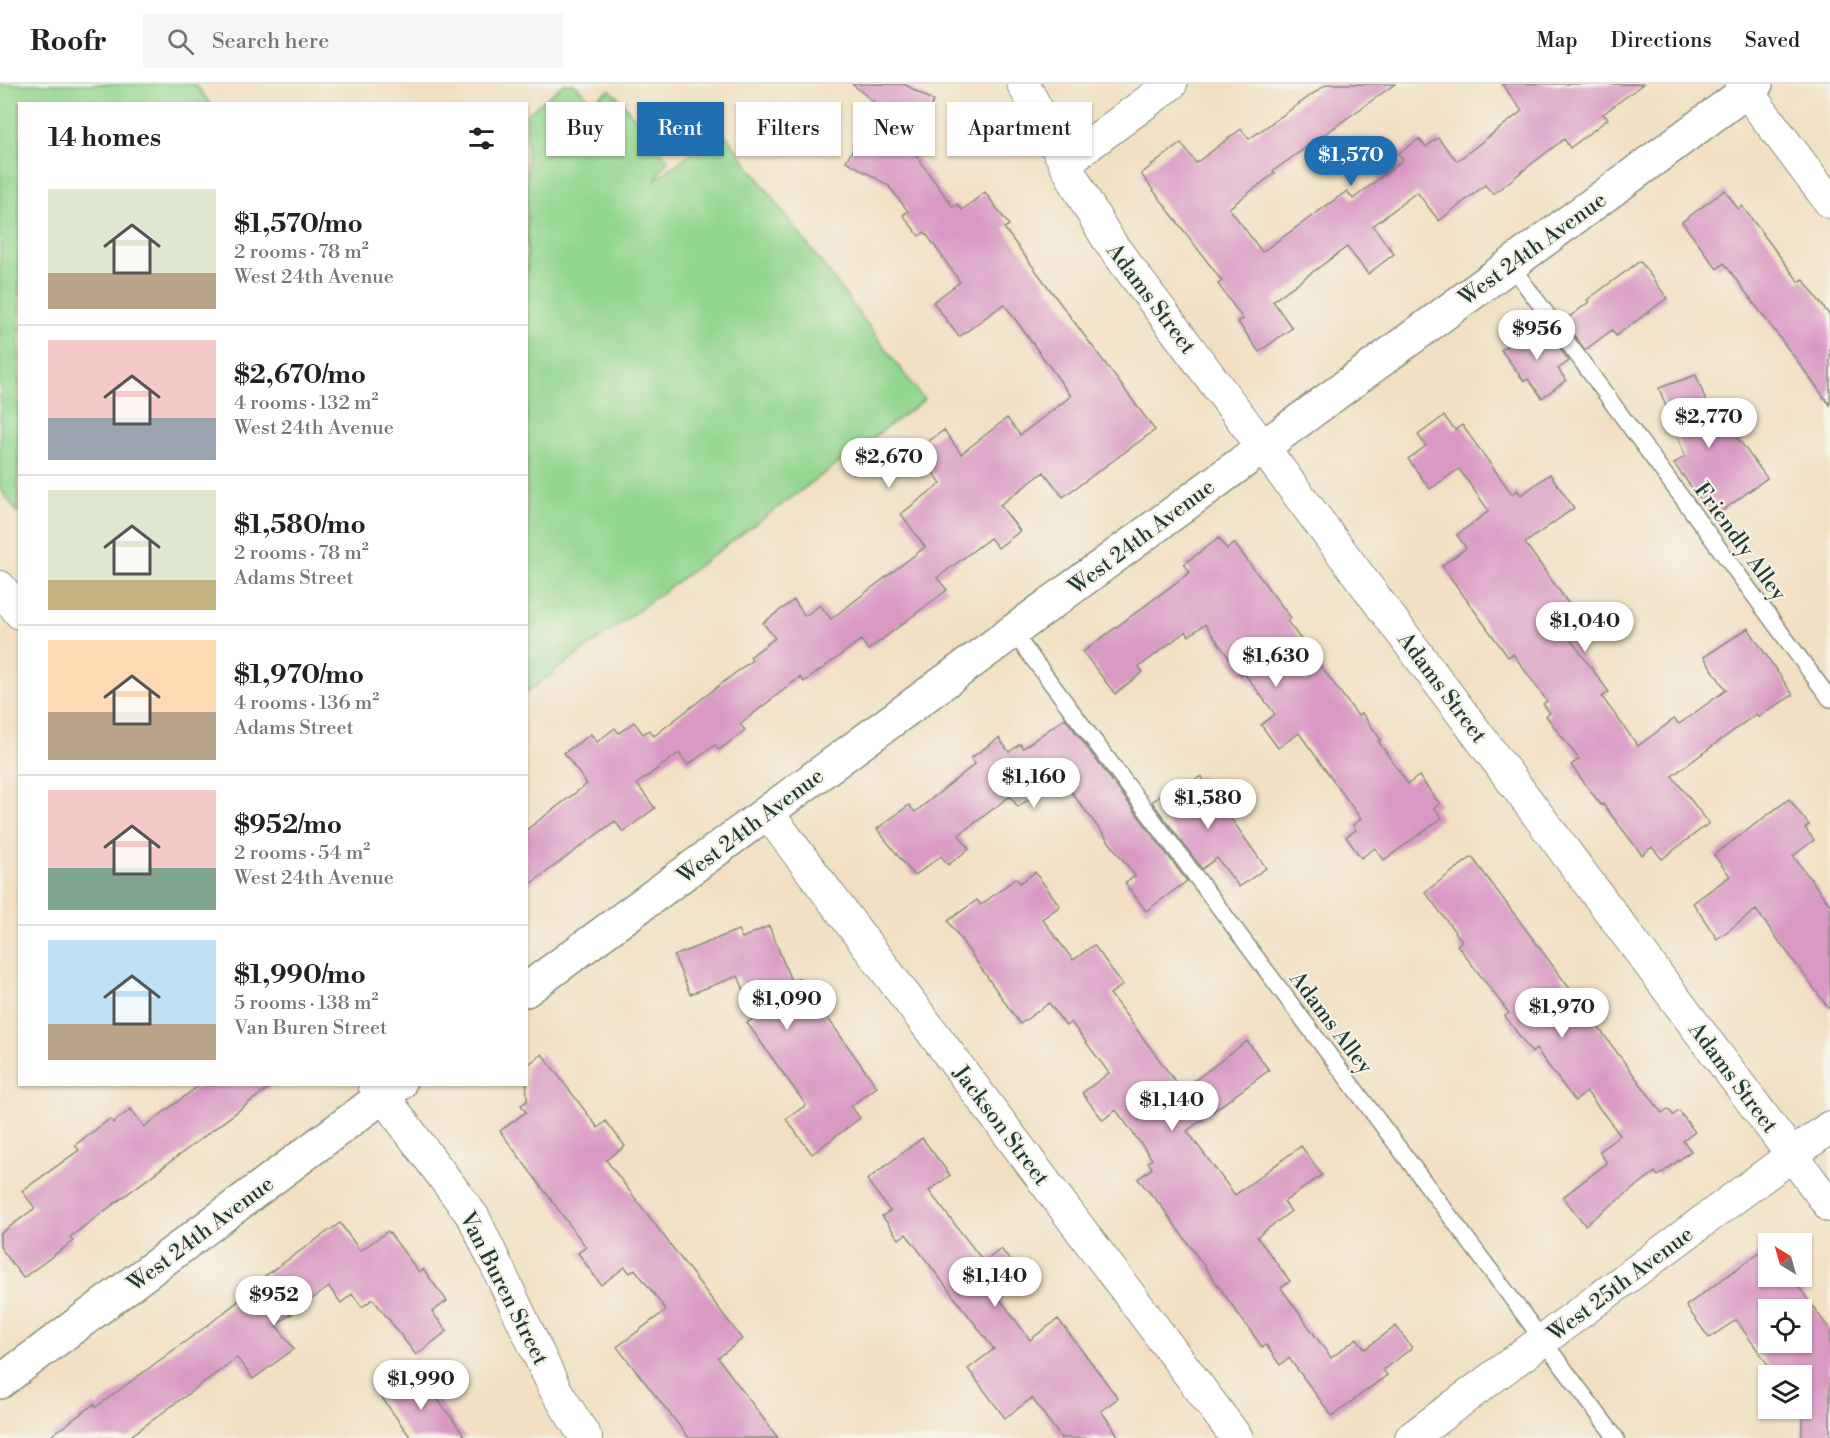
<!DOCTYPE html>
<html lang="en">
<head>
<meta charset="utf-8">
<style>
  :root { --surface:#fff; --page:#f6f6f6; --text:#202124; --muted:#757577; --line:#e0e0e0; --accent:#1f6fb2 }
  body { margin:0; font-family:"Libre Bodoni",serif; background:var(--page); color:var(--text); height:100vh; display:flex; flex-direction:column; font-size:22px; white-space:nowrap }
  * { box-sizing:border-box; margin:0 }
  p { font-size:20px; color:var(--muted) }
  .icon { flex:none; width:33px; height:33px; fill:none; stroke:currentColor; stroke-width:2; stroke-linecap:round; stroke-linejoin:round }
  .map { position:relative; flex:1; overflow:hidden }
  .sheet { position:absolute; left:18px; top:18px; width:510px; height:984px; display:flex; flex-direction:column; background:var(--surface); border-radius:0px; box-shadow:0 2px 4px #0004 }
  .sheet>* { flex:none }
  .hud { position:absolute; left:546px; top:18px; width:570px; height:54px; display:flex; gap:12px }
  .needle { width:39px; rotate:323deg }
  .tools { position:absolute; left:1758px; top:1149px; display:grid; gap:12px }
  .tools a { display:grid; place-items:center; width:54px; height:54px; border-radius:0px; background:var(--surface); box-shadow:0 2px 4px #0004; font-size:30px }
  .price { position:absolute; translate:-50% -51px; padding:0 14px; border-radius:21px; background:#fff; color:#222; font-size:20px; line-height:39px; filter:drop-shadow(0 2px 3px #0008) }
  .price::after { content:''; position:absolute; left:50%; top:36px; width:18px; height:14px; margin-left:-9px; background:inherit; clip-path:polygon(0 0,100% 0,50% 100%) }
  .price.current { background:var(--accent); color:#fff }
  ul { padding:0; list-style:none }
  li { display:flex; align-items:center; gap:18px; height:150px; padding:0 30px }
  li+li { border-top:2px solid var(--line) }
  li span { display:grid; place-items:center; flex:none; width:168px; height:120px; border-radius:0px; color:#555 }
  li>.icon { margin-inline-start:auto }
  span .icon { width:72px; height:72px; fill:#fffc; stroke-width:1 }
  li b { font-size:26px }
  h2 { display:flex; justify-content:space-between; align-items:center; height:72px; padding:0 30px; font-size:26px }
  .tag { padding:0 21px; border-radius:0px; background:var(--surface); box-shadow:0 2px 4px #0004; font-size:21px; line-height:54px }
  .tag.current { background:var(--accent); color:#fff }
  header { display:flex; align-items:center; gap:36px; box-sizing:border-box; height:84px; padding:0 30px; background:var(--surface); border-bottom:2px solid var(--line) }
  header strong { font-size:28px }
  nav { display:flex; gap:33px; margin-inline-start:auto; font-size:21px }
  .search { width:420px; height:54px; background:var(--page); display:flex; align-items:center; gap:15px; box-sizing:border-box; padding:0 21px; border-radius:0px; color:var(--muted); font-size:22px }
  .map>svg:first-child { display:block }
  .green { fill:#93d68f; stroke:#598a62; stroke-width:1.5 }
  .building { fill:#d999c4; fill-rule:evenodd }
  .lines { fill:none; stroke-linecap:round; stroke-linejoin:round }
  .service-casing { stroke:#888e7c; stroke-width:18 }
  .minor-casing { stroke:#888e7c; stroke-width:34 }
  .tertiary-casing { stroke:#888e7c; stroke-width:36 }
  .service { stroke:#fff; stroke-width:15 }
  .minor { stroke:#fff; stroke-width:32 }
  .tertiary { stroke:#fff; stroke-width:33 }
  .labels { text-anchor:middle; stroke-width:4.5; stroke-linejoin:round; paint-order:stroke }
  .street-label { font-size:22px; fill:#1f3d34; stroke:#f7f3e8 }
</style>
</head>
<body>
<header>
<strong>Roofr</strong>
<div class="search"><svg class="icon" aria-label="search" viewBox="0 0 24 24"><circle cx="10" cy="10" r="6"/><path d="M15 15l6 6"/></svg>Search here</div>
<nav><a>Map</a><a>Directions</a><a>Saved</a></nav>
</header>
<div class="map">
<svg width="1830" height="1354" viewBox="0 0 1830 1354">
  <rect width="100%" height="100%" fill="#f7f3e8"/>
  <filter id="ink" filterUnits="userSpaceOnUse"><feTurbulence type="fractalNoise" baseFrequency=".0167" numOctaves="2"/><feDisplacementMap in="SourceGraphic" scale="12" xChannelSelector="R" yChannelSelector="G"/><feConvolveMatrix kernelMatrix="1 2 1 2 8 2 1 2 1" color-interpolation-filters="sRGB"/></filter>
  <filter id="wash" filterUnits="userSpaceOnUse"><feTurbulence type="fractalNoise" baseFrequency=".008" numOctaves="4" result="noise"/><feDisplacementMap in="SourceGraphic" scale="24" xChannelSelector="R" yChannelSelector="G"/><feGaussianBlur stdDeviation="1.35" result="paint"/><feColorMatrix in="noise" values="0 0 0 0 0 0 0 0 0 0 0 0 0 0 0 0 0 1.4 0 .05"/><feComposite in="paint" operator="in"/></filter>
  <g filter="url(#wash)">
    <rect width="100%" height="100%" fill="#f1e0c3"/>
    <path class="green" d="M0 0H195L210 19 20 20 18 429 0 405Z
      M564 0H574L592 17 610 6 619 14 668 76 655 96 722 46 924 316 527 608V30Z"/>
    <g id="blocks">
      <path class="building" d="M852 0H904L934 17 918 45 923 47 912 66 953 123 957 120 962 126 985 108 1009 141 1004 144 1155 346 1063 413 1044 388 1000 421 1020 447 998 464 990 454 937 494 947 506 868 566 861 556 804 598 800 593 740 640 745 646 719 666 715 661 688 681 679 669 637 700 655 724 623 748 615 737 526 803V746L587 700 564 669 591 650 597 658 615 644 619 649 634 638 643 650 649 646 654 652 752 576 750 573 775 554 763 539 794 516 805 532 820 521 831 535 925 463 901 430 941 399 917 366 944 346 961 370 1007 334 1020 351 1071 312 1004 220 959 253 933 218 960 198 925 148 919 152 903 131 908 127 888 101 846 77 879 22Z
        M1327 0H1395L1273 87 1275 89 1229 124 1262 168 1347 107 1353 115 1403 76 1398 70 1419 55 1426 63 1438 54 1457 77 1522 27 1502 0H1643L1603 30 1608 35 1570 64 1564 55 1493 110 1485 101 1439 137 1417 108 1373 142 1394 170 1368 190 1347 163 1273 217 1292 244 1259 268 1238 238 1243 235 1218 200 1222 197 1141 90 1181 59 1196 79 1241 45 1249 55Z
        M1725 106 1738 125 1742 122 1799 198 1803 195 1830 232V321L1724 179 1717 185 1682 138Z
        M1640 177 1667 214 1616 252 1612 246 1585 266 1564 237 1589 218 1587 216Z
        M1529 246 1538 257 1549 249 1569 277 1558 285 1566 296 1542 314 1528 295 1524 297 1501 266Z
        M1696 291 1718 349 1728 341 1767 394 1714 433 1674 380 1685 372 1659 304Z
        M1444 332 1455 346 1462 341 1512 410 1517 406 1521 411 1550 390 1574 424 1525 459 1586 544 1570 555 1609 608 1602 613 1638 662 1674 635 1679 640 1726 606 1704 573 1748 544 1793 611 1758 633 1756 630 1672 692 1709 739 1662 775 1652 763 1642 771 1603 720 1601 721 1571 681 1579 675 1546 632 1550 629 1543 620 1547 617 1513 570 1508 573 1442 482 1466 464 1457 451 1489 427 1459 385 1430 405 1408 375 1426 362 1418 351Z
        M1219 454 1227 465 1234 459 1291 534 1287 537 1358 632 1362 629 1381 656 1378 657 1408 700 1419 692 1440 720 1434 724 1442 734 1384 776 1375 764 1361 774 1346 753 1356 746 1353 741 1361 735 1299 649 1278 664 1261 641 1275 630 1244 589 1241 591 1205 540 1189 552 1186 547 1139 583 1143 588 1115 610 1083 568 1190 488 1184 480Z
        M1065 634 1187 797 1146 827 1125 799 1135 792 1060 693 1018 723 1010 712 959 751 969 765 948 781 941 772 914 792 877 745 909 721 915 728 975 680 971 674 999 654 1009 668 1020 660 1023 664Z
        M1201 692 1266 784 1239 803 1217 774 1202 785 1152 718 1178 698 1182 704Z
        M1789 715 1809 741 1805 744 1814 756 1793 772 1830 821V926L1756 826 1717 855 1693 819 1730 792 1714 771Z
        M1472 773 1662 1029 1668 1025 1673 1031 1679 1027 1695 1048 1683 1057 1691 1067 1658 1092 1655 1088 1585 1141 1563 1113 1607 1079 1599 1068 1620 1051 1587 1008 1575 1017 1536 965 1532 969 1505 932 1509 929 1457 861 1462 857 1425 808Z
        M1035 788 1060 822 1042 835 1073 876 1094 861 1123 901 1110 910 1182 1006 1247 957 1269 986 1187 1047 1235 1111 1301 1062 1322 1091 1284 1118 1291 1127 1257 1153 1290 1197 1281 1204 1331 1274 1357 1254 1365 1265 1396 1242 1412 1264 1383 1286 1387 1291 1332 1332 1289 1274 1280 1281 1266 1261 1262 1263 1162 1123 1138 1095 1152 1084 1148 1078 1152 1075 1116 1026 1103 1036 1082 1009 1109 989 1071 938 1066 942 1049 919 1020 940 948 837 977 816 981 821 1016 794 1020 799Z
        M769 842 792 899 799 894 877 1003 851 1022 860 1034 812 1070 786 1035 806 1021 747 939 756 933 738 892 690 910 674 872 738 846 742 854Z
        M542 970 598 1044 606 1037 625 1062 606 1076 742 1255 718 1274 778 1354H689L617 1263 666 1226 635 1185 630 1189 625 1183 601 1201 578 1169 586 1163 500 1047 526 1028 521 1021 527 1017 526 982Z
        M201 1000H274L70 1153 73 1157 23 1194 0 1163V1150L35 1124 22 1107 79 1066 75 1061 110 1035 113 1039 131 1025 144 1043Z
        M922 1054 950 1091 929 1107 984 1178 1001 1165 1024 1194 999 1214 1030 1256 1058 1235 1118 1314 1101 1327 1120 1354H1061L1032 1314 1005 1334 968 1285 994 1265 906 1150 899 1155 882 1132 890 1127 867 1096Z
        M340 1139 360 1167 388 1147 419 1188 423 1185 447 1217 432 1228 447 1247 416 1271 373 1215 362 1223 352 1210 341 1219 329 1203 276 1241 294 1265 253 1295 237 1274 128 1354H48L94 1320 96 1323 212 1238 242 1214 239 1210Z
        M1768 1162V1192H1791L1830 1246V1354H1802V1292H1776L1736 1236 1709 1254 1686 1222ZM1768 1226H1802V1258H1768Z
        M417 1287 466 1354H411L382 1314Z"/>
    </g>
  </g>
  <g filter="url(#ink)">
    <use href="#blocks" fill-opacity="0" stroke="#888e7c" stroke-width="1.5"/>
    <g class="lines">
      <defs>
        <path id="service" d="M1510 180 1830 615
          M1012 547 1616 1354"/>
        <path id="minor" d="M1023 0C1053 53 1078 109 1111 160L1830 1122
          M1741 0 1830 118
          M1066 78 1171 0
          M0 503 20 529
          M767 728 1237 1354
          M374 1000 474 1134 555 1305 586 1354
          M1411 1354 1830 1043"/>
        <path id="tertiary" d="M526 906 1756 0
          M0 1298 399 1000"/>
      </defs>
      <use href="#service" class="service-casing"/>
      <use href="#minor" class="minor-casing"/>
      <use href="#tertiary" class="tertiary-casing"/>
      <use href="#service" class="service"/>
      <use href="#minor" class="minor"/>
      <use href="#tertiary" class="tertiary"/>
    </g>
  </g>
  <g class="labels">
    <g class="street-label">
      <text transform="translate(1532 164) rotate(-36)" y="8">West 24th Avenue</text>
      <text transform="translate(1152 214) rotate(53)" y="8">Adams Street</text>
      <text transform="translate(1141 452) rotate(-37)" y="8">West 24th Avenue</text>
      <text transform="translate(1741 457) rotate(54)" y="8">Friendly Alley</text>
      <text transform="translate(1443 603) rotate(53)" y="8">Adams Street</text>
      <text transform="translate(750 741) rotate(-37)" y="8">West 24th Avenue</text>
      <text transform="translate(1332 938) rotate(53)" y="8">Adams Alley</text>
      <text transform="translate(1734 993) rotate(53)" y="8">Adams Street</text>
      <text transform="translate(1002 1041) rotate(53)" y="8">Jackson Street</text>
      <text transform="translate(200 1149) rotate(-37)" y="8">West 24th Avenue</text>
      <text transform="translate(1620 1199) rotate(-37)" y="8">West 25th Avenue</text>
      <text transform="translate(505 1204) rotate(63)" y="8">Van Buren Street</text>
    </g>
  </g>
</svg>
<div class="tools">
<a><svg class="needle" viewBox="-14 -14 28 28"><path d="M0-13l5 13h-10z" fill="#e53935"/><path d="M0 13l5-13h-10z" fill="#757577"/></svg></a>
<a><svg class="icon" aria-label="locate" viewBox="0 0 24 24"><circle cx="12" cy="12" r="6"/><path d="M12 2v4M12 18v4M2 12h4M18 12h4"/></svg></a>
<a><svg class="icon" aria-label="layers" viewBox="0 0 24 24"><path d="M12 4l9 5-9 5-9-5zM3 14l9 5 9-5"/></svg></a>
</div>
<b class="price current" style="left:1351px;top:103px">$1,570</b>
<b class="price" style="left:1537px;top:277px">$956</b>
<b class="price" style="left:1709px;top:365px">$2,770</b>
<b class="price" style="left:889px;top:405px">$2,670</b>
<b class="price" style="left:1585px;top:569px">$1,040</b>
<b class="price" style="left:1276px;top:604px">$1,630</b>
<b class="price" style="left:1034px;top:725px">$1,160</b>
<b class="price" style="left:1208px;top:746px">$1,580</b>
<b class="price" style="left:787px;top:947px">$1,090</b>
<b class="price" style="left:1562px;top:955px">$1,970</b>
<b class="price" style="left:1172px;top:1048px">$1,140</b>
<b class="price" style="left:995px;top:1224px">$1,140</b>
<b class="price" style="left:274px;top:1243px">$952</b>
<b class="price" style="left:421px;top:1327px">$1,990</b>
<div class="hud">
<a class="tag">Buy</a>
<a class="tag current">Rent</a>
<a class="tag">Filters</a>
<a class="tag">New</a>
<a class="tag">Apartment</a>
</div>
<section class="sheet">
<h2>14 homes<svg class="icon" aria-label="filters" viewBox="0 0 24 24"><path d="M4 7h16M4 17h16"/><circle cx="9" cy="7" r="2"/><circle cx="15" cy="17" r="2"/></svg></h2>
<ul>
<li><span style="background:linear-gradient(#dfe7d0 70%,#b9a48a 0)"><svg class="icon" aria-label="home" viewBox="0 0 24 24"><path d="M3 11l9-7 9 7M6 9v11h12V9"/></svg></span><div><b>$1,570/mo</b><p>2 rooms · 78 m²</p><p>West 24th Avenue</p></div></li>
<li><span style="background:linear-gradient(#f6c9c9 65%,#9aa5b1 0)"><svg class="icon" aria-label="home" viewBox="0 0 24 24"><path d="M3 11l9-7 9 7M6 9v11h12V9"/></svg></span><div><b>$2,670/mo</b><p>4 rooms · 132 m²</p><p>West 24th Avenue</p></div></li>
<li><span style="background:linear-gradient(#dfe7d0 75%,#c2b280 0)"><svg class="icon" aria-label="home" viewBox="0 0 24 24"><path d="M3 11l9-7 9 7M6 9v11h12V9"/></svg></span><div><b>$1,580/mo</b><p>2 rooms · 78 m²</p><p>Adams Street</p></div></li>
<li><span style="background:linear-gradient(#ffd9b3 60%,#b9a48a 0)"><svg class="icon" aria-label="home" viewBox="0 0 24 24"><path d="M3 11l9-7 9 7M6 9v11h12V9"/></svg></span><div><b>$1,970/mo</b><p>4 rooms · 136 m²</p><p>Adams Street</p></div></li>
<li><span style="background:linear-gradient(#f6c9c9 65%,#7fa58c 0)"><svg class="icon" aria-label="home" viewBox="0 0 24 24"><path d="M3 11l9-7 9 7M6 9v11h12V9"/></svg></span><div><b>$952/mo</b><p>2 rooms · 54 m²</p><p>West 24th Avenue</p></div></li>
<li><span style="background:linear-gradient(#bfe0f5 70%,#b9a48a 0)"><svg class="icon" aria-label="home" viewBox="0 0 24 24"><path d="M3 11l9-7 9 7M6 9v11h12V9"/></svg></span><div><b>$1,990/mo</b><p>5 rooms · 138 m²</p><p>Van Buren Street</p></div></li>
</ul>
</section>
</div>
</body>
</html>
